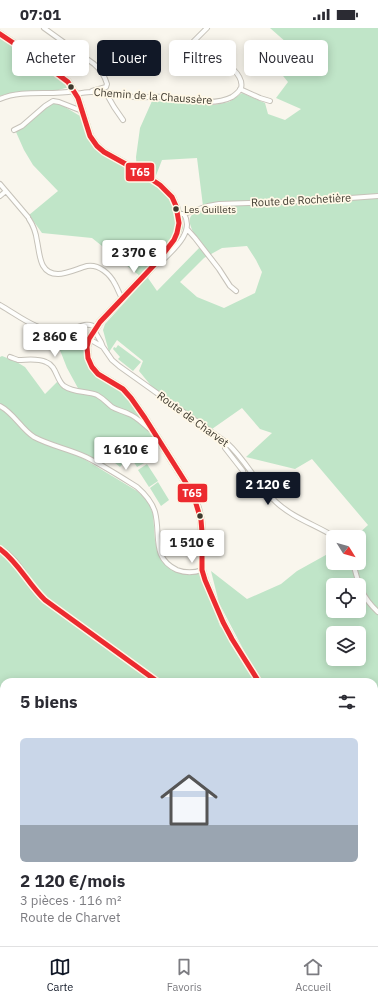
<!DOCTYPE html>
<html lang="fr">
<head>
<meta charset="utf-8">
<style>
  :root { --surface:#fff; --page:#f2f2f3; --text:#2b2b33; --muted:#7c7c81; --line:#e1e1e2; --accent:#111827 }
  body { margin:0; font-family:"IBM Plex Sans",sans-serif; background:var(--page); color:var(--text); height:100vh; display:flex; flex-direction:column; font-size:15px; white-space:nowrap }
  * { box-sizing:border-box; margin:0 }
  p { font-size:13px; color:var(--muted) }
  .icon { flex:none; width:22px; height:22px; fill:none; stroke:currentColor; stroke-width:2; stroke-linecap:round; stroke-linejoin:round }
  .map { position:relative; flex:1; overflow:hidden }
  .details { position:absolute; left:0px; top:650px; width:378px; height:268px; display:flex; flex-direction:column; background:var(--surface); border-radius:12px 12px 0 0; box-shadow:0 2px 10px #0003 }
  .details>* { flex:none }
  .banner { position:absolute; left:12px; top:12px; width:354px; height:36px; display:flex; gap:8px }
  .needle { width:26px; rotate:127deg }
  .buttons { position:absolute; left:326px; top:502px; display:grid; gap:8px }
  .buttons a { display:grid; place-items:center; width:40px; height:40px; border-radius:6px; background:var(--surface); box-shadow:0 2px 10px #0003; font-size:20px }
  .price { position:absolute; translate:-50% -34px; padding:0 9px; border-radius:4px; background:#fff; color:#222; font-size:13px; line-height:26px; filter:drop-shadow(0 1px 2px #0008) }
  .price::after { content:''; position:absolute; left:50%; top:24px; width:12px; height:9px; margin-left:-6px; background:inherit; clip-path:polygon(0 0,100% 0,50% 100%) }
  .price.active { background:var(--accent); color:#fff }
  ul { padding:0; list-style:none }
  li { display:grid; align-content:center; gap:8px; height:212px; padding:0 20px }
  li+li { border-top:1px solid var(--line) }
  li span { display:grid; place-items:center; height:124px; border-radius:6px; color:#555 }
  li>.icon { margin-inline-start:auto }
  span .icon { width:72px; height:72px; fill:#fffc; stroke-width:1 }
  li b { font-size:17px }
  h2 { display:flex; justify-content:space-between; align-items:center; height:48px; padding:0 20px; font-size:17px }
  .pill { padding:0 14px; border-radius:6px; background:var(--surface); box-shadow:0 2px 10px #0003; font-size:14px; line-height:36px }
  .pill.active { background:var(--accent); color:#fff }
  .status { display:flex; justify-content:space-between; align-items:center; height:28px; padding:0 20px; background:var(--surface); direction:ltr }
  .status svg { height:11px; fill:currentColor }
  .dock { display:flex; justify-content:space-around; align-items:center; height:56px; border-top:1px solid var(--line); background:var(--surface); font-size:11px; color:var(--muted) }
  .dock a { display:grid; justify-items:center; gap:2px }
  .dock .active { color:var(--accent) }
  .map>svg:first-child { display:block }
  .green { fill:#c0e5c8; fill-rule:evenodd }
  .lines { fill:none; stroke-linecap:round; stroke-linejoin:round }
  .street-casing { stroke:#c6c2b9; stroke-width:6 }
  .secondary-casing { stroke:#c6c2b9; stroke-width:8 }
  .street { stroke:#fefefc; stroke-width:4 }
  .secondary { stroke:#fefefc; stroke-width:6 }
  .bus-1-casing { stroke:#fff8e7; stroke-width:8 }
  .bus-1 { stroke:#ec2a2f; stroke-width:5 }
  .bus-dot { fill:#3f3a2f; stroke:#fff8e7; stroke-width:1.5 }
  .labels { text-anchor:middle; stroke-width:3.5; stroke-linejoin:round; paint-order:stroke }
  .bus-label { font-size:10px; fill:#3f3a2f; stroke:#fff8e7; text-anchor:start }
  .street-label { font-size:11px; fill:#3f3a2f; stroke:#fff8e7 }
  .line-badge { stroke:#fff8e7; stroke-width:1.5 }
  .badge-label { font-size:11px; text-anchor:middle; font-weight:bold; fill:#fff }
</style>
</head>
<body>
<div class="status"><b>07:01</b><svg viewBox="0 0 49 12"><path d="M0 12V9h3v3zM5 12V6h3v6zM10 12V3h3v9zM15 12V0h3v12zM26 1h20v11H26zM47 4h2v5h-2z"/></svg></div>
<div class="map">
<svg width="378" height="918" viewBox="0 0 378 918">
  <rect width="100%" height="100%" fill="#f9f6ed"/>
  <path class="green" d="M270 0H378V918H0V852L4 854V914H374V654H4V844L0 842V329L2 328 15 333 25 339 45 366 57 354 79 362 67 340 54 307 70 308 86 300 87 306 85 333 96 348 116 360 123 366 159 405 156 422 135 416 146 434 137 439 126 422 134 416 104 417 101 427 106 439 79 428 137 463 148 473 153 486 155 512 159 528 168 539 183 546H200L220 598 251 636 219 575 211 543 247 571 281 556 297 543 333 523V535H359V509H355L368 497 312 431 295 441 246 429 272 405 260 401 242 380 212 401 153 360 139 343 143 333 117 312 109 324 103 302 105 296 145 252 92 210 42 205 29 187 58 163 33 137 24 122 16 104 33 89 52 76H60L80 88 90 114 103 127 137 145 136 129 140 100 152 73 214 77 229 74 242 65 265 75 268 86 285 92 301 81 276 70 288 54 270 32 287 15ZM197 130 203 178 202 181C198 183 193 185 191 188 186 196 197 211 202 217L157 263 148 250 178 212 183 200 182 184 176 169 155 150 162 132ZM247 218 256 232 262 244 255 265 224 280 197 269 180 254 204 230 222 220ZM333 557H359V583H333ZM333 605H359V631H333Z
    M0 8 15 17 69 59 55 63 7 66 0 68Z
    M118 317 141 334 133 343 118 331 120 329 113 321 114 319 116 320Z
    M110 418 127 431 120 439 104 426Z
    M147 436 158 453 149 459 138 442Z
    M158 454 169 472 161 478 150 460Z"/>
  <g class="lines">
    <defs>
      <path id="street" d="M44 0 94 36C100 41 105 49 107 56L106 59 92 63
        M240 61 260 70 270 73
        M106 65 114 79 123 92
        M76 66C81 65 86 64 91 64 98 64 106 65 113 65 120 66 127 68 134 69 144 70 155 68 165 69 185 71 213 79 232 69 235 67 239 64 241 60 243 53 238 46 233 41L194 35 189 30 188 22 192 15 207 0
        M0 71C24 61 50 68 74 63
        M14 102 22 98 45 78 53 73 59 74 82 83
        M0 156 28 189
        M0 168 6 163
        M178 186H184L208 178 219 176 309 173 378 168
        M29 191C33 197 36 205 37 213 40 226 39 246 58 246 67 246 79 240 87 238 99 236 110 246 115 256 118 261 119 266 122 270
        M187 201 195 210 219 241 230 258 236 263
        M157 234H161C173 222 195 204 184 186
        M0 277C21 289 37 304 63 303 74 303 87 291 96 300
        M94 302 101 314 103 319
        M89 311 103 319 112 332 119 338 227 415C246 432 257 457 276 474 293 490 316 497 335 509
        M10 329C12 330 16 331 18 332 28 332 37 330 46 334 57 338 56 352 64 358 74 365 87 363 97 367 104 371 106 374 112 379 117 382 123 383 129 386 137 389 144 397 151 402
        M0 378C14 385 21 401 34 409 51 418 69 421 86 429 104 438 121 449 137 459 145 466 152 474 155 484 161 507 151 530 177 542 185 545 194 545 202 542
        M227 415 225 420 243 443 244 446
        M353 535C359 557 361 568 378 584"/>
      <path id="secondary" d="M0 6 36 30 68 54 78 70 90 108 97 118 104 124 142 145 160 157 172 169 176 178 178 186 179 195 177 205 174 212 157 234 100 294 89 311 87 319 88 330 92 339 98 346 123 361 131 370 145 390 193 466 198 480 201 492 202 504V542L205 552 223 594 232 611 259 654
        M0 521C21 534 26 556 45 572L158 654
        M0 732 4 742
        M374 809 378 812
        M374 823 378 827
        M0 845 4 847"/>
    </defs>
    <use href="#street" class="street-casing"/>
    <use href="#secondary" class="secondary-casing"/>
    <use href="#street" class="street"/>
    <use href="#secondary" class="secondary"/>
    <defs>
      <path id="bus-1" d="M0 6 36 30 68 54 78 70 90 108 97 118 104 124 142 145 160 157 172 169 176 178 179 195 177 205 174 212 157 234 100 294 89 311 87 319 88 330 92 339 98 346 123 361 131 370 145 390 193 466 201 492 202 504V542L205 552 223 594 232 611 259 654
        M0 521C19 535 28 556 45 572L158 654"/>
    </defs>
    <use href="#bus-1" class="bus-1-casing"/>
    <use href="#bus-1" class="bus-1"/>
  </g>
  <g class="bus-dot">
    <circle cx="71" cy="59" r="3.5"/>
    <circle cx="176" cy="181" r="3.5"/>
    <circle cx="200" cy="488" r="3.5"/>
  </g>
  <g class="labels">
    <g class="bus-label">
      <text x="184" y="185">Les Guillets</text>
    </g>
    <g class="street-label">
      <text transform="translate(153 68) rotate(4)" y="4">Chemin de la Chaussère</text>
      <text transform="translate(301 172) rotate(-3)" y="4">Route de Rochetière</text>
      <text transform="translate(193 391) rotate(36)" y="4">Route de Charvet</text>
    </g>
  </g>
  <g class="line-badge">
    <rect x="125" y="134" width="30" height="20" rx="4" fill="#ec2a2f"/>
    <rect x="177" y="455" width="31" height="20" rx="4" fill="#ec2a2f"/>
  </g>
  <g class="badge-label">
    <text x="140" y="148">T65</text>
    <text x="192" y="469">T65</text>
  </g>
</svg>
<div class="buttons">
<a><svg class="needle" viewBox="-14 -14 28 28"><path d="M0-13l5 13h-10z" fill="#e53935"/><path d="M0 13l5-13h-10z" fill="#7c7c81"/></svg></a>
<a><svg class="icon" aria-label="locate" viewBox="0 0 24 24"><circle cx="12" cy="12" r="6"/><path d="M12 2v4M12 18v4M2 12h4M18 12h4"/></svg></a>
<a><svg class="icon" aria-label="layers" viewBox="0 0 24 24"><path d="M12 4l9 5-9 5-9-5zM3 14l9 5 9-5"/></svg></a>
</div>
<b class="price" style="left:134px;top:246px">2 370 €</b>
<b class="price" style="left:55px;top:330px">2 860 €</b>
<b class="price" style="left:126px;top:443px">1 610 €</b>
<b class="price active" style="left:268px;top:478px">2 120 €</b>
<b class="price" style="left:192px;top:536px">1 510 €</b>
<div class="banner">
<a class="pill">Acheter</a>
<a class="pill active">Louer</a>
<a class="pill">Filtres</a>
<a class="pill">Nouveau</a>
</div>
<section class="details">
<h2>5 biens<svg class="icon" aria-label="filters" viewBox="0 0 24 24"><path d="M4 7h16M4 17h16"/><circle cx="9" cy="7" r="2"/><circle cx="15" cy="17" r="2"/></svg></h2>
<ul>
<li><span style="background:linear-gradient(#c9d6e8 70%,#9aa5b1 0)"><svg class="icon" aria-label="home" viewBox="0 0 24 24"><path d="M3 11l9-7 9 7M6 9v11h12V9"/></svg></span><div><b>2 120 €/mois</b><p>3 pièces · 116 m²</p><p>Route de Charvet</p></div></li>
</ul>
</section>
</div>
<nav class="dock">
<a class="active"><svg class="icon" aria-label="map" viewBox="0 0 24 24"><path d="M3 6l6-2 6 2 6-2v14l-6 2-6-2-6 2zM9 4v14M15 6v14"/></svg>Carte</a>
<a><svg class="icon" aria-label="saved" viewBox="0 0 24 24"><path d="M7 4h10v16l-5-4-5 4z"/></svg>Favoris</a>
<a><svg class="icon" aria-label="home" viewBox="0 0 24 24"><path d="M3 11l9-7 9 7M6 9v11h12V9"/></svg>Accueil</a>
</nav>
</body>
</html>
